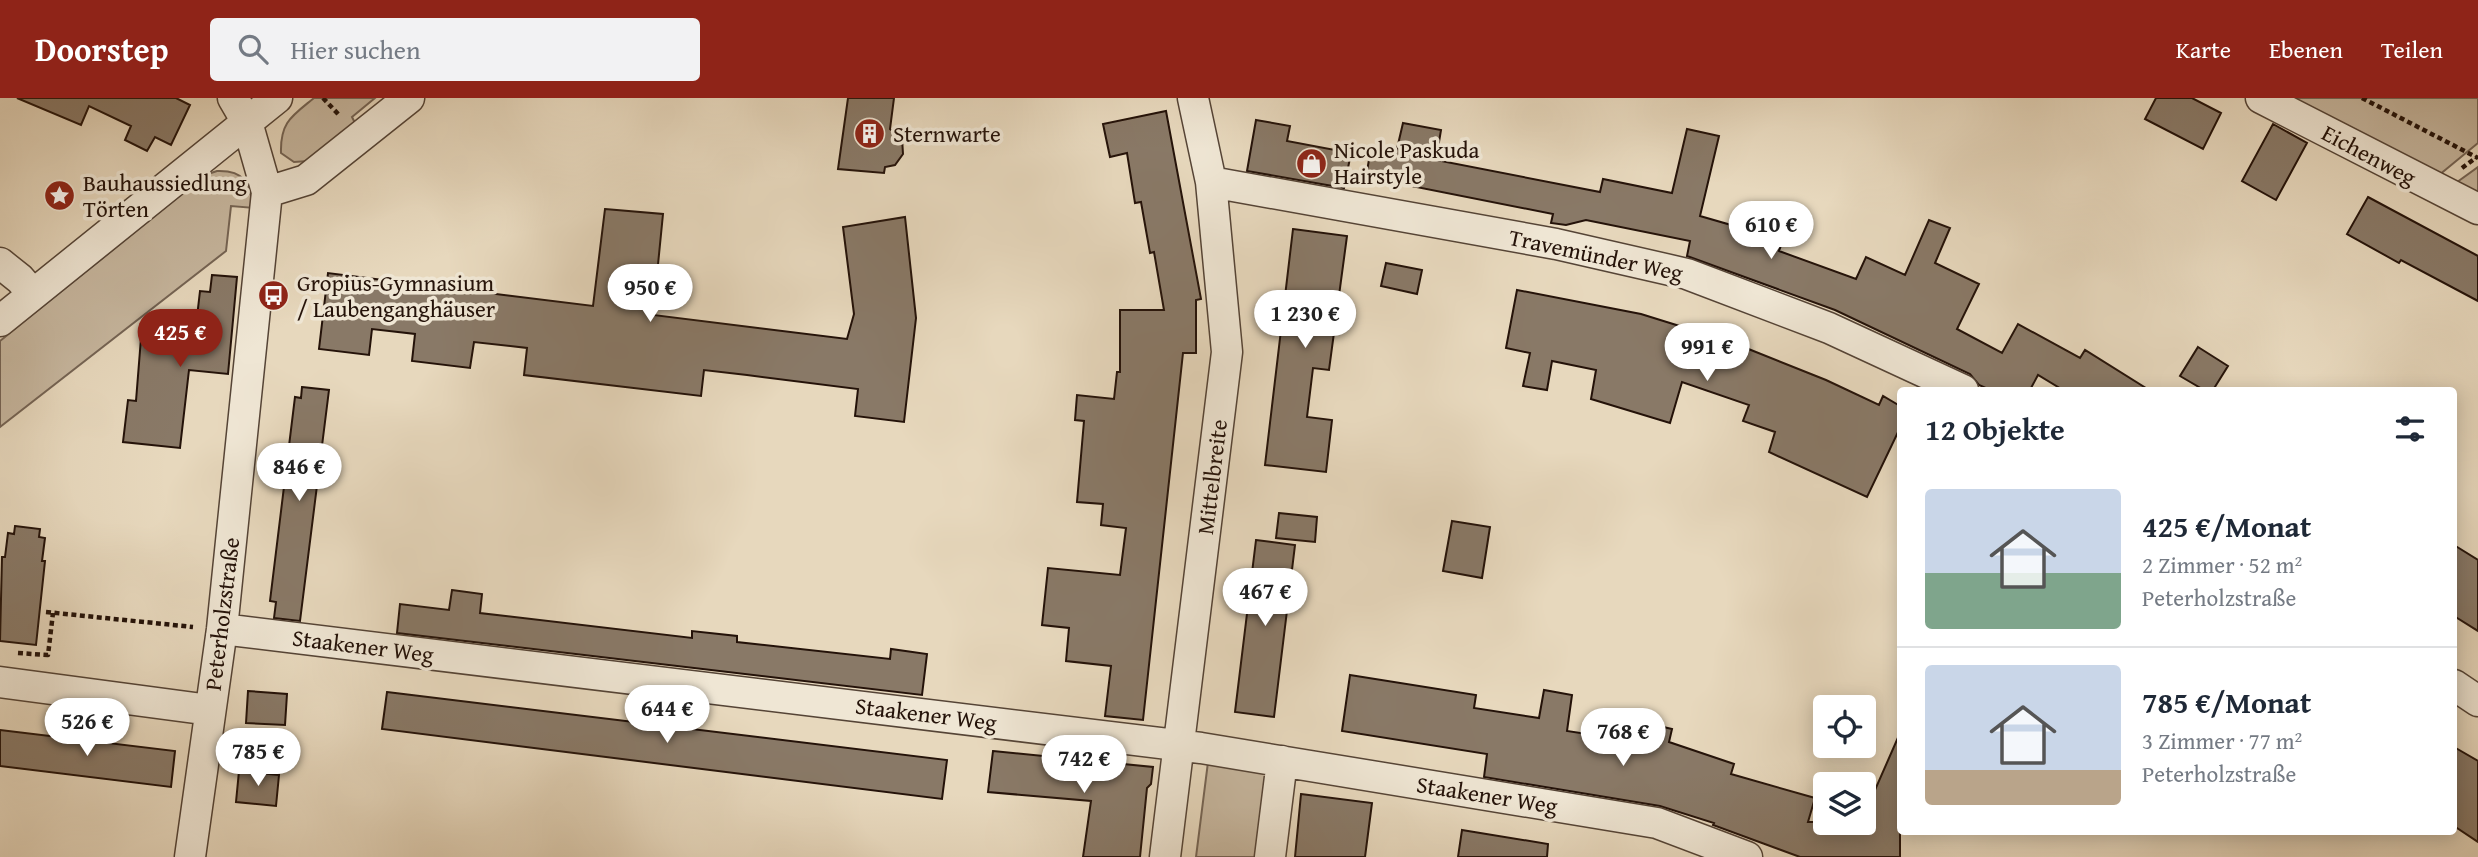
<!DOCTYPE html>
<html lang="de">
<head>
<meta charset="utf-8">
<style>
  :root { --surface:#fff; --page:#f2f2f3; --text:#1f2937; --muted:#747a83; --line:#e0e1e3; --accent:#8f2418 }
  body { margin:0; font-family:"Gentium Book Plus",serif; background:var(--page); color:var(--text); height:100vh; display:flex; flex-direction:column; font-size:26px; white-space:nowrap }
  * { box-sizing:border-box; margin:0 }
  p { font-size:23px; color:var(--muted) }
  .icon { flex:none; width:38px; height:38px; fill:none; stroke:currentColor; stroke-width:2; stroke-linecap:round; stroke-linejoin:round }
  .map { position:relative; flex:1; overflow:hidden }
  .sheet { position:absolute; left:1897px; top:289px; width:560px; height:448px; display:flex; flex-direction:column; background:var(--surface); border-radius:7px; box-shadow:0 4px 18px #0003 }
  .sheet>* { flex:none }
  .tools { position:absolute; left:1813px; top:597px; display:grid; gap:14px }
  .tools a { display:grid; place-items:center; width:63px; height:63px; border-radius:7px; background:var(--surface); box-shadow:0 4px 18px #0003; font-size:35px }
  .price { position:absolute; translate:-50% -60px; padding:0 16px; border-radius:24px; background:#fff; color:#222; font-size:23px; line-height:46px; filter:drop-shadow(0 2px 4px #0008) }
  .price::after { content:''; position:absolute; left:50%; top:42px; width:21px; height:16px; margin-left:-10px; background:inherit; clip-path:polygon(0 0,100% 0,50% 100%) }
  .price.on { background:var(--accent); color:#fff }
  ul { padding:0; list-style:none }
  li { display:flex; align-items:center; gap:21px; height:175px; padding:0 28px }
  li+li { border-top:2px solid var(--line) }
  li span { display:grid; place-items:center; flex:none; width:196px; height:140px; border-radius:7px; color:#555 }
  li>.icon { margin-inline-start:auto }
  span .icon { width:84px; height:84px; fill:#fffc; stroke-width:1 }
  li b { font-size:30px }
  h2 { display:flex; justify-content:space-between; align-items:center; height:84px; padding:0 28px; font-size:30px }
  header { display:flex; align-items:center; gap:42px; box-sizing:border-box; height:98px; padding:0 35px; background:var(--accent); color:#fff }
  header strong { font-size:33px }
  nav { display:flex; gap:38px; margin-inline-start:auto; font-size:24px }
  .search { width:490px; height:63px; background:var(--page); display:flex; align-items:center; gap:18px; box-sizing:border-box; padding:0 24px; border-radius:7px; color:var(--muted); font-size:26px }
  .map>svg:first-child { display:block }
  .green { fill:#c6b69e; stroke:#756454; stroke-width:2 }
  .building { fill:#897967; stroke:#241209; stroke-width:2 }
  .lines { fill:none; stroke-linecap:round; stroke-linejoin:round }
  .minor-casing { stroke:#554436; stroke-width:33 }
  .path { stroke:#241209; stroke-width:4.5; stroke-dasharray:5 3.5; stroke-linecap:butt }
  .minor { stroke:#efe6d4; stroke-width:30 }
  .labels { text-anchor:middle; stroke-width:7; stroke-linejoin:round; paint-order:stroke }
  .poi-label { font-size:23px; fill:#241209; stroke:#efe6d4; text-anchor:start }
  .street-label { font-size:23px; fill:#241209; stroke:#efe6d4 }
</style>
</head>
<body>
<header>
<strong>Doorstep</strong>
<div class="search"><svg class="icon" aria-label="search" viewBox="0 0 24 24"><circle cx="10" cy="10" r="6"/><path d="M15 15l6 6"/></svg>Hier suchen</div>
<nav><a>Karte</a><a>Ebenen</a><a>Teilen</a></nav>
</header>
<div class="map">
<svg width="2478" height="759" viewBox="0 0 2478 759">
  <rect width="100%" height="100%" fill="#e7d8bd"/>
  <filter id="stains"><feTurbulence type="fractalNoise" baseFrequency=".00286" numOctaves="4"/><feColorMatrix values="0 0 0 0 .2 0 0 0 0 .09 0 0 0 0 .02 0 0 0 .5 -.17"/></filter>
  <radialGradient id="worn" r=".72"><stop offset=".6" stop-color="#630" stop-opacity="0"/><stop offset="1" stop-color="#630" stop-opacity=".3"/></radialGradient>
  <path class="green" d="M314 0H375L352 19 355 25 309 63 294 64 281 55C280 24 292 18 314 0Z
    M2288 0H2478V45L2433 82Z
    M2478 69V99L2453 87Z
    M217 73C245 72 249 85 254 110L231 108 226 153 0 329V243L205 77Z
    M1208 664 1272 673 1262 759H1196Z"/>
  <path class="building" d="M17 0H176L190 7 171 47 155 39 147 53 125 42 131 28 89 8 81 27Z
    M848 0H894L890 31 902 40 903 56 895 67 885 69 884 75 838 71Z
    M2156 0H2192L2221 15 2203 51 2145 21Z
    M1166 13 1201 201 1196 202V255H1183L1143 622 1105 618 1111 568 1066 563 1069 530 1042 527 1048 470 1120 477 1126 430 1101 427 1103 406 1077 404 1084 323 1075 322 1077 297 1114 301 1117 274H1120V212H1164L1154 154 1150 155 1141 104 1135 105 1127 55 1110 59 1103 26Z
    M1256 22 1290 28 1287 43 1351 55 1344 90 1247 73Z
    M1403 25 1441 32 1436 62 1600 94 1603 81 1672 95 1687 31 1719 38 1700 118 1783 142 1779 153 1856 181 1866 159 1905 177 1929 122 1950 130 1935 165 1979 186 1957 231 2002 255 2018 226 2080 260 2085 252 2149 292H2063L2038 277 2030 292H1990L1979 287 1970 276 1835 212 1687 158 1690 143 1586 122 1566 127 1551 125 1553 116 1366 79 1371 50 1396 55Z
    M2273 26 2307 45 2276 102 2242 83Z
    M2368 99 2478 158V203L2401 162 2399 165 2347 136Z
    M605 111 663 116 653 217 847 241 854 216 843 129 905 119 916 220 904 324 855 318 858 291 747 277 704 272 701 298 524 277 527 250 474 244 470 270 412 263 415 236 372 231 369 257 319 251 328 175 593 208Z
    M1293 131 1347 138 1329 272 1313 270 1307 319 1332 322 1326 374 1265 367Z
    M1386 165 1422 172 1417 196 1381 188Z
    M212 177 237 179 228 276 189 272 180 350 123 344 128 302 136 303 141 240 194 245 200 193 210 194Z
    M1517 192 1641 216 1731 244 1826 282 1879 307 1883 298 1900 308V330L1867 399 1769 354 1775 334 1743 323 1749 307 1682 284 1670 325 1591 301 1596 272 1552 263 1547 292 1523 288 1530 255 1506 250Z
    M2198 249 2228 268 2213 292H2204L2180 278Z
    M302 289 329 292 300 523 274 520 276 504 270 503 295 299 301 300Z
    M1279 415 1317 419 1315 444 1276 440Z
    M1452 423 1490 429 1482 480 1443 473Z
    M15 428 40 431 39 439 45 440 42 463H45L36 547 0 543 2 459H5L8 435 14 436Z
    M1256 442 1295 447 1274 619 1235 614Z
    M2454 447 2478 462V533L2454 518Z
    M452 492 482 496 480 515 692 540V533L737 538V544L890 561 891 551 927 556 922 597 397 535 400 506 449 512Z
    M1350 577 1476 597 1474 610 1539 620 1544 592 1572 597 1567 633 1587 636 1586 638 1632 649 1638 623 1672 631 1669 644 1734 666 1731 676 1815 700 1808 724H1864V717L1900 635V759H1800L1713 727 1714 725 1660 708 1484 679 1487 656 1342 633Z
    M248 593 287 596 285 627 246 625Z
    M387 594 947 662 942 701 382 631Z
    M0 632 175 653 171 689 0 668Z
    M2454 649 2478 663V744L2454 728Z
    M993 653 1153 669 1151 686 1147 690 1140 759H1083L1091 703 988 694Z
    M239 673 279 677 276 708 236 704Z
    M1301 696 1372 705 1365 759H1295Z
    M1462 732 1548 746 1547 759H1458Z"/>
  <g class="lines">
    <defs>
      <path id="minor" d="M2261 0 2478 111
        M1211 84 1556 146 1687 176 1829 230 1963 292
        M267 94 306 82 409 0
        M0 165 20 181 33 196
        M0 223 277 0
        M222 531 1201 650 1657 725 1747 759
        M0 584 210 612
        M2454 587 2478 603
        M190 759 222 531 267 94 247 24 233 0
        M1165 759 1227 254 1211 84 1193 0
        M1270 759 1282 663"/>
    </defs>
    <use href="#minor" class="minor-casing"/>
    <path class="path" d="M323 0 340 18
      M2362 0 2478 60
      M2462 70 2477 59
      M46 514 193 529
      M18 555 48 557 53 515"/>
    <use href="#minor" class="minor"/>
  </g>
  <defs>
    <symbol id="building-disc" viewBox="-11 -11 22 22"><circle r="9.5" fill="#8f2418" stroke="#efe6d4"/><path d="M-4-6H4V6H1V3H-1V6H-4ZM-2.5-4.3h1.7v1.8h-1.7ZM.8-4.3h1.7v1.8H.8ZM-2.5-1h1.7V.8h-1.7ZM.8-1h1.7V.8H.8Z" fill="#fff"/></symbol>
    <symbol id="shop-disc" viewBox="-11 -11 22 22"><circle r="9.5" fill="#8f2418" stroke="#efe6d4"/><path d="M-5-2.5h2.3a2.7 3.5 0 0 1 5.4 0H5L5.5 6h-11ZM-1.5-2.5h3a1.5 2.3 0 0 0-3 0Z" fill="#fff"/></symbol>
    <symbol id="sight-disc" viewBox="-11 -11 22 22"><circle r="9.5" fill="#8f2418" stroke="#efe6d4"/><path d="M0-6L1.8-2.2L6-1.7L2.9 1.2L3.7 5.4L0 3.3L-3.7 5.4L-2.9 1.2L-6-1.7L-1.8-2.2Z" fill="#fff"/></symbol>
    <symbol id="bus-disc" viewBox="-11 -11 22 22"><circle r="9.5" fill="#8f2418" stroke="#efe6d4"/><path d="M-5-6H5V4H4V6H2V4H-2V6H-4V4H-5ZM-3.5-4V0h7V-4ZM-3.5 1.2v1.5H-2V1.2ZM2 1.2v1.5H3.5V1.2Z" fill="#fff"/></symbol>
  </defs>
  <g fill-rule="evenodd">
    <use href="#building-disc" x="852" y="18" width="35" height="35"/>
    <use href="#shop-disc" x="1294" y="48" width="35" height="35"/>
    <use href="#sight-disc" x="42" y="80" width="35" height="35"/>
    <use href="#bus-disc" x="256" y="180" width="35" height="35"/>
  </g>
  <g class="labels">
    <g class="poi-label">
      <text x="893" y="44">Sternwarte</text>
      <text x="1334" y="60">Nicole Paskuda<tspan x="1334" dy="26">Hairstyle</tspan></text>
      <text x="83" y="93">Bauhaussiedlung<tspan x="83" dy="26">Törten</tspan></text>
      <text x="297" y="193">Gropius-Gymnasium<tspan x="297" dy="26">/ Laubenganghäuser</tspan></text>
    </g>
    <g class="street-label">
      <text transform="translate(2369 57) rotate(28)" y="8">Eichenweg</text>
      <text transform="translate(1596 157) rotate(12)" y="8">Travemünder Weg</text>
      <text transform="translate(1212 379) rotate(-83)" y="8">Mittelbreite</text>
      <text transform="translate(222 516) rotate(-83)" y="8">Peterholzstraße</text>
      <text transform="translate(363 548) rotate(7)" y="8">Staakener Weg</text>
      <text transform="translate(926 616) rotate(7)" y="8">Staakener Weg</text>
      <text transform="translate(1487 697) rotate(9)" y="8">Staakener Weg</text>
    </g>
  </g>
  <rect width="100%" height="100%" filter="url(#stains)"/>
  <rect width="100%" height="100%" fill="url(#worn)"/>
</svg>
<div class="tools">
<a><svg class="icon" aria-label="locate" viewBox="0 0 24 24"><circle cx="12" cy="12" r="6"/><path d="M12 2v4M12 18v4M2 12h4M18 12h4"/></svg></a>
<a><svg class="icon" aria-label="layers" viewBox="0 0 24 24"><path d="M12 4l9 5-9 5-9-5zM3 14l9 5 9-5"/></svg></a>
</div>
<b class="price" style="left:1771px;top:163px">610 €</b>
<b class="price" style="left:650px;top:226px">950 €</b>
<b class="price" style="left:1305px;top:252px">1 230 €</b>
<b class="price on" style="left:180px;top:271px">425 €</b>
<b class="price" style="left:1707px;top:285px">991 €</b>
<b class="price" style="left:299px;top:405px">846 €</b>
<b class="price" style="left:1265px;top:530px">467 €</b>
<b class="price" style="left:667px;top:647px">644 €</b>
<b class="price" style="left:87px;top:660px">526 €</b>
<b class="price" style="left:1623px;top:670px">768 €</b>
<b class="price" style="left:258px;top:690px">785 €</b>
<b class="price" style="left:1084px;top:697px">742 €</b>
<section class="sheet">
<h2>12 Objekte<svg class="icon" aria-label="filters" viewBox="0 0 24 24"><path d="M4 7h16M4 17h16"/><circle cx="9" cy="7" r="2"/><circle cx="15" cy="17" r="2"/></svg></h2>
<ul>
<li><span style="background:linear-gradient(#c9d6e8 60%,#7fa58c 0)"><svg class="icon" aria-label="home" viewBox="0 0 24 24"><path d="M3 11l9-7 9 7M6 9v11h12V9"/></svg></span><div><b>425 €/Monat</b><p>2 Zimmer · 52 m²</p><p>Peterholzstraße</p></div></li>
<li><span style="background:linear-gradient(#c9d6e8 75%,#b9a48a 0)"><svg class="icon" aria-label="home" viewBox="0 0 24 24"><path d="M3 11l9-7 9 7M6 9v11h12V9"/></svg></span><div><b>785 €/Monat</b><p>3 Zimmer · 77 m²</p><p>Peterholzstraße</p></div></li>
</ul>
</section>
</div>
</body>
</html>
